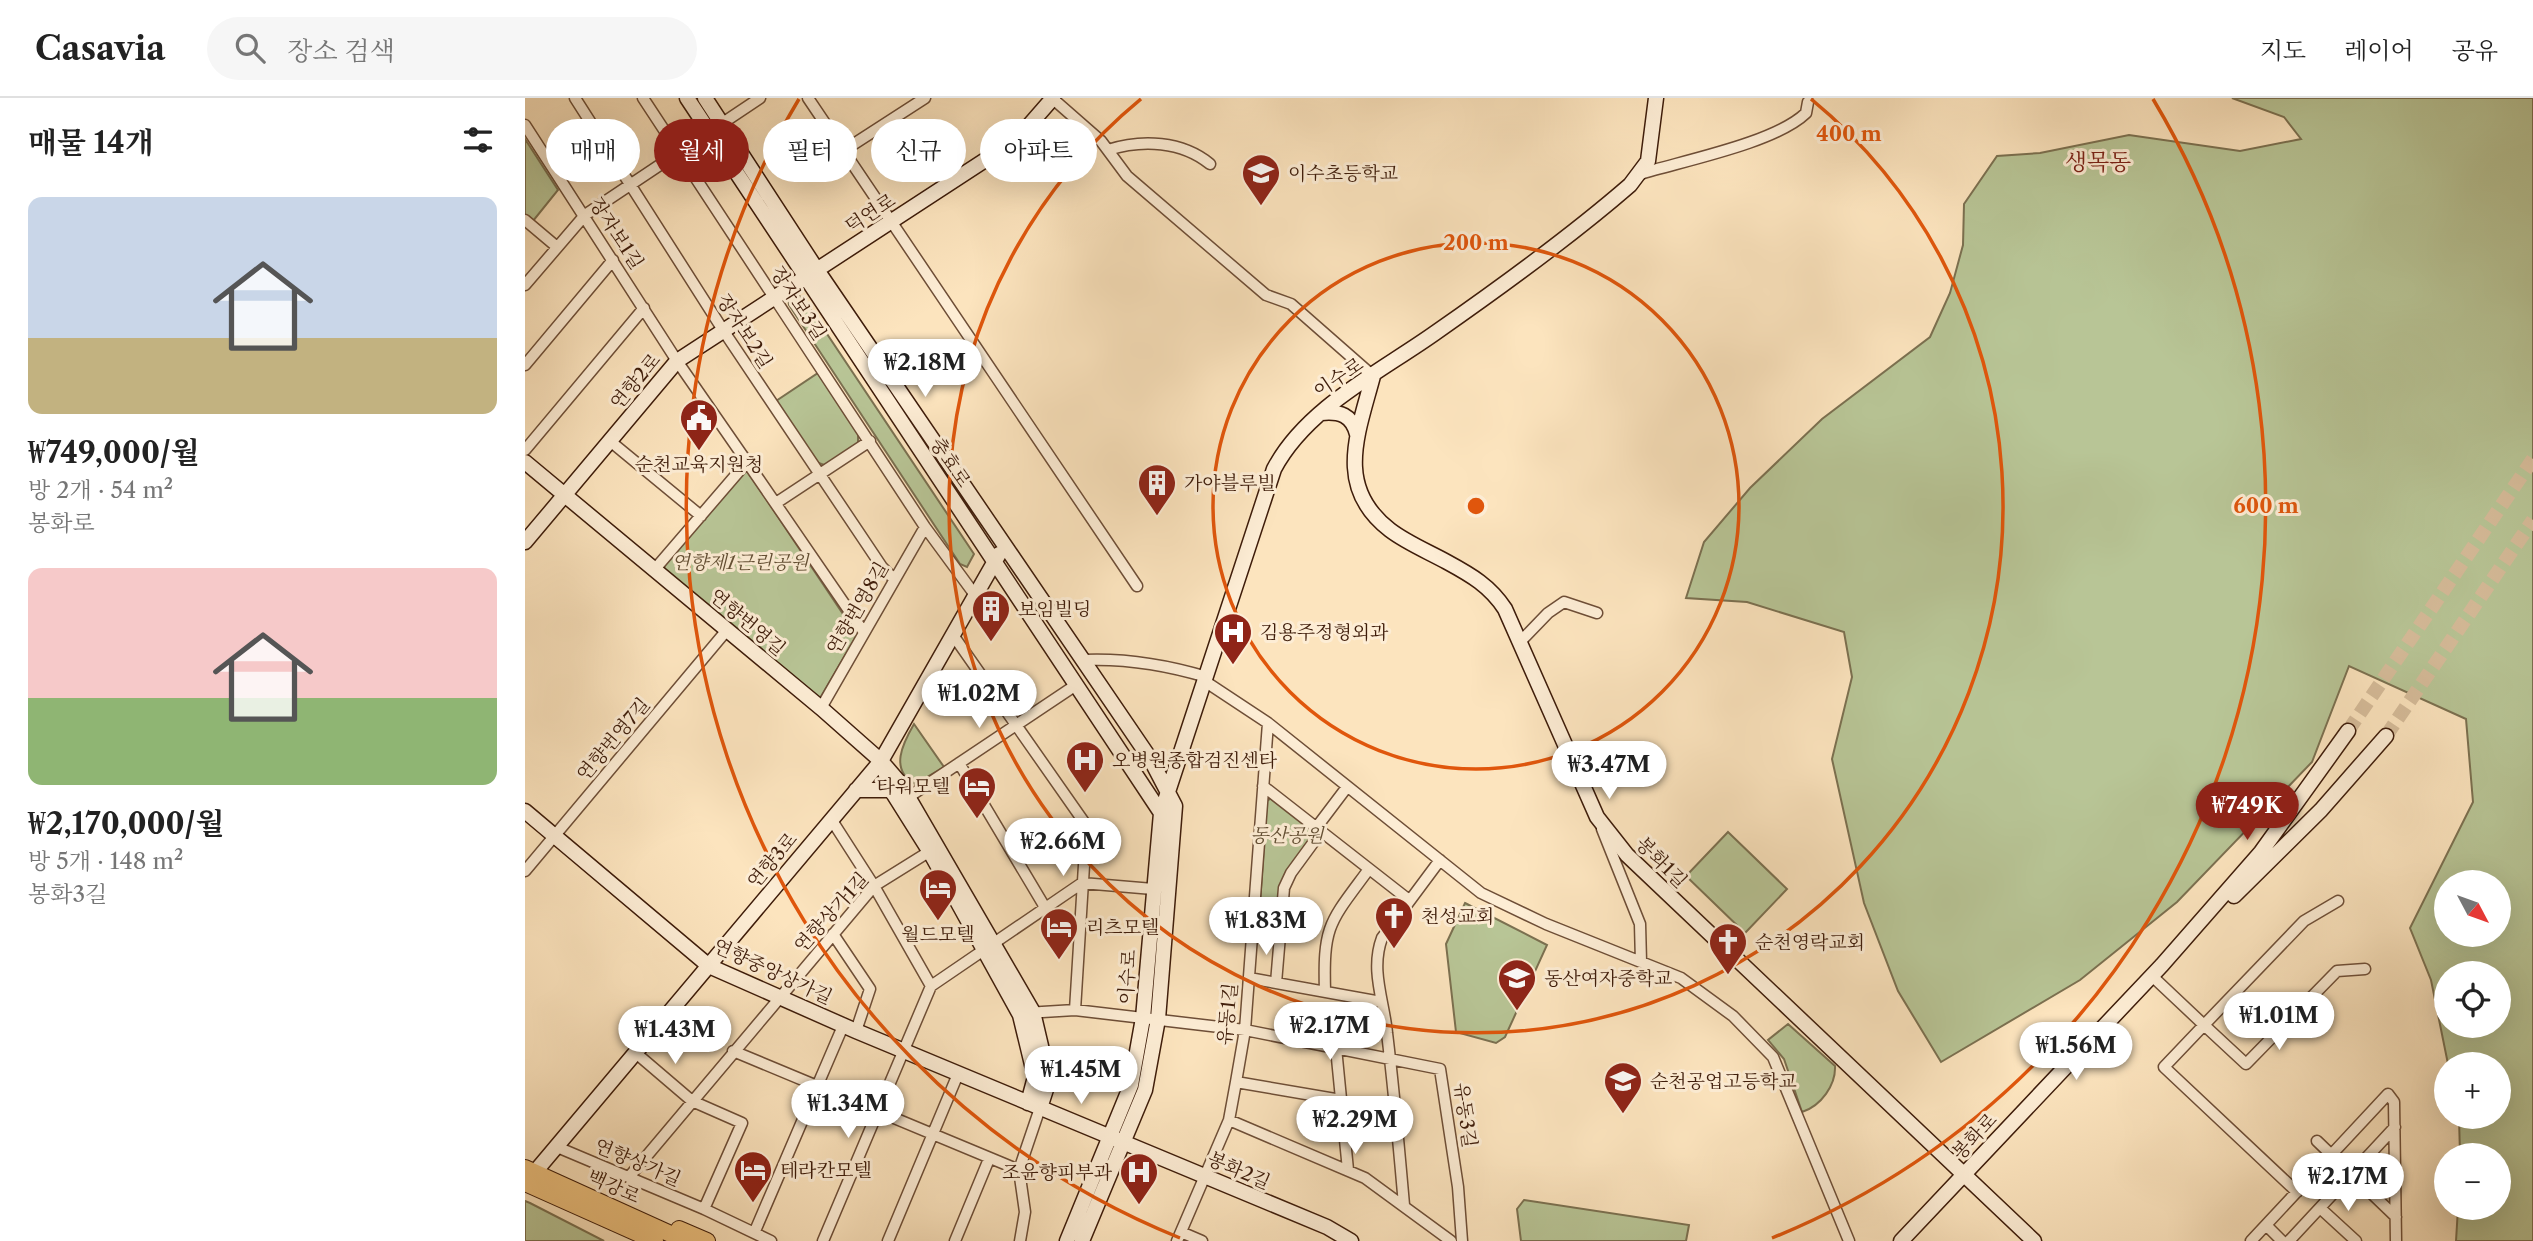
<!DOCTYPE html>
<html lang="ko">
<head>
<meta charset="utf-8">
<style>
  :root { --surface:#fff; --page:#f6f6f6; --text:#222; --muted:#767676; --line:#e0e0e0; --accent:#8f2418 }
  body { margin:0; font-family:"Libre Caslon Text","Noto Serif KR",serif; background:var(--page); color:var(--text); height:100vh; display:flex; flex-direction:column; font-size:26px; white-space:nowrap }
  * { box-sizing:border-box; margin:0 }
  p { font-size:23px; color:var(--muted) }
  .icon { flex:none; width:38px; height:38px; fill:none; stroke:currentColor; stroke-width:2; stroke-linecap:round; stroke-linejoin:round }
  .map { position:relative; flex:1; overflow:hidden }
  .sheet { display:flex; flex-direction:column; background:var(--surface); width:525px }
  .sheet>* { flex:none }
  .hud { position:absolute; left:21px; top:21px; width:665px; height:63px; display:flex; gap:14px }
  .needle { width:46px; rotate:131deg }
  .controls { position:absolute; left:1909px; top:772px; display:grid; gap:14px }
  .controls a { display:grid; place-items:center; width:77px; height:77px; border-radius:50%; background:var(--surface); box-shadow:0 7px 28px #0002; font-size:35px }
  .price { position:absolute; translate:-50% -60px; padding:0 16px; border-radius:24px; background:#fff; color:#222; font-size:23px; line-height:46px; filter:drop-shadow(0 2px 4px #0008) }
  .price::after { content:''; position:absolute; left:50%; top:42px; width:21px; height:16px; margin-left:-10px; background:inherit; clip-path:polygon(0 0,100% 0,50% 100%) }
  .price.on { background:var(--accent); color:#fff }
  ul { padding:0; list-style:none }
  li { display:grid; align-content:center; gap:14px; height:371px; padding:0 28px }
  li span { display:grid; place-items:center; height:217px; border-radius:14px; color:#555 }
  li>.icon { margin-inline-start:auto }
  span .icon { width:126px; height:126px; fill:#fffc; stroke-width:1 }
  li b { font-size:30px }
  h2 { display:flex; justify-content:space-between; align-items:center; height:84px; padding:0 28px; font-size:30px }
  .tag { padding:0 24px; border-radius:32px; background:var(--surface); box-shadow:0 7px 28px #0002; font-size:24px; line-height:63px }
  .tag.on { background:var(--accent); color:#fff }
  header { display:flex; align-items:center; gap:42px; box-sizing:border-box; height:98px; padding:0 35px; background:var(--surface); border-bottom:2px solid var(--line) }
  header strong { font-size:33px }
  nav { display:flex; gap:38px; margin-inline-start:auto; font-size:24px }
  .search { width:490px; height:63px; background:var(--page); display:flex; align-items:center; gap:18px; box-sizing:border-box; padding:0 24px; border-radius:38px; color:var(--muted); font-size:26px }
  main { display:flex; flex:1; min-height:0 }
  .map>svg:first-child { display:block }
  .green { fill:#b8c596; stroke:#7b7050; stroke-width:2; fill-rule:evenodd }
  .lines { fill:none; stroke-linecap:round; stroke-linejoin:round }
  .secondary-tunnel { stroke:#d6bc9a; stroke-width:14; stroke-dasharray:14 7; stroke-linecap:butt }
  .street-casing { stroke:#6e4e37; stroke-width:13 }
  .secondary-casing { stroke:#3e1c0a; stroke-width:17 }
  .primary-casing { stroke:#3e1c0a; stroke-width:18 }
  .street { stroke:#fdedd5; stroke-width:10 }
  .secondary { stroke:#fdedd5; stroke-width:14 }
  .primary { stroke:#eec27f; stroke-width:16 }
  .ring { fill:none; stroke:#e0560c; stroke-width:3.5 }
  .labels { text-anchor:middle; stroke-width:6; stroke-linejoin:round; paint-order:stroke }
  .poi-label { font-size:19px; fill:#3e1c0a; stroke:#fdedd5; text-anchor:start }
  .street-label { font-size:19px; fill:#3e1c0a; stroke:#fdedd5 }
  .park-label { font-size:19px; font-style:italic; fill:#634f34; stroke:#fdedd5 }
  .quarter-label { font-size:23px; fill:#7a1f14; stroke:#fdedd5 }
  .centre { fill:#e0560c; stroke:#fdedd5; stroke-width:3.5 }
  .ring-label { font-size:21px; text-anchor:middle; font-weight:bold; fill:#e0560c; stroke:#fdedd5; stroke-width:6; stroke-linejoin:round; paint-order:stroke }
</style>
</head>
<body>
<header>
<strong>Casavia</strong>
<div class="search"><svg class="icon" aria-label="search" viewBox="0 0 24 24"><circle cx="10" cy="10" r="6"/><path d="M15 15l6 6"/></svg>장소 검색</div>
<nav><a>지도</a><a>레이어</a><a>공유</a></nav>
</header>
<main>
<section class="sheet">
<h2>매물 14개<svg class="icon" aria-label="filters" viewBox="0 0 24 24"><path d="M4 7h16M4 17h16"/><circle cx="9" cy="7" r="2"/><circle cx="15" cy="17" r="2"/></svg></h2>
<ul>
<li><span style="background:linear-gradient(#c9d6e8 65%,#c2b280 0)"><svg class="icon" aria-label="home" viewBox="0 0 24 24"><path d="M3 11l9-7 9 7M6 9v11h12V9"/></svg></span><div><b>₩749,000/월</b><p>방 2개 · 54 m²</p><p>봉화로</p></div></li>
<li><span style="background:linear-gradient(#f6c9c9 60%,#8fb573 0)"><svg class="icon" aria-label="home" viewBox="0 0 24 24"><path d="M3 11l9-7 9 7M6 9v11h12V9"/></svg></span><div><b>₩2,170,000/월</b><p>방 5개 · 148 m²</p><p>봉화3길</p></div></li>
</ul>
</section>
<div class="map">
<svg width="2008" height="1143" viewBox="0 0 2008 1143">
  <rect width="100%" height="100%" fill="#fce4be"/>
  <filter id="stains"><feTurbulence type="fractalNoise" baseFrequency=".00286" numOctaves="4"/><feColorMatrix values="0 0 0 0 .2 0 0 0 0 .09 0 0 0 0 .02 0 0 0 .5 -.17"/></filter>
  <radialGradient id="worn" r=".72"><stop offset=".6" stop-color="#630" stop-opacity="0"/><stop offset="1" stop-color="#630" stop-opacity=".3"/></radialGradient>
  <path class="green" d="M1707 0H2008V1143H1931L1933 1110H1974V1057H1935L1934 1019 1974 1018V966H1923L1906 882 1885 830 1948 704 1941 621 1824 568 1787 664 1652 804 1555 882 1416 964 1373 893 1339 805 1307 661 1327 579 1319 534 1222 504 1161 500 1179 444 1225 390 1297 321 1405 239 1425 195 1438 147 1439 106 1472 58 1515 55 1604 37 1715 53 1776 41 1759 19ZM1922 784H1974V836H1922ZM1922 875H1974V928H1922Z
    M0 41 33 92 8 123 0 116Z
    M270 196 278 200 449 456 442 469 435 466 264 207 263 200Z
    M293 275 333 335V348L302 368 291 364 251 303Z
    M221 371 332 537 294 602 139 473 140 464Z
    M389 626 419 669 390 686C364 672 378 645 389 626Z
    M748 699 791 732 756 808 735 805 742 703Z
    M1203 734 1262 791 1220 835 1161 778Z
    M940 805 1022 847 980 939 971 945 931 934 921 846Z
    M1263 926 1310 968C1311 987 1296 1008 1277 1014L1259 961 1243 942Z
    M999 1102 1164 1127 1161 1143H996L992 1111Z
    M0 1103 5 1105 79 1143H0Z"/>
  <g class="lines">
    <path class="secondary-tunnel" d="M1823 633 2008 361
      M1861 638 2008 422"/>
    <defs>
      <path id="street" d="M50 0 198 232 357 469 368 480
        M118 0 400 429 450 497
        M283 0 612 488
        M527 0 576 43 602 78 741 197 766 206 848 278
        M0 27 152 263 222 364 130 471
        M583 52C617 41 657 43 685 66
        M318 53 400 0
        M1115 76C1157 63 1250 45 1281 15L1283 4
        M0 122 32 149
        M0 187 60 117 235 0
        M0 267 88 162
        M85 343 176 418
        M0 352 119 210
        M222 364 338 533
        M251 405 345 343
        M428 537 559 724 561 735 550 912 501 915
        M995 544 1023 515 1039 504 1072 515
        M557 562C598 560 642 567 682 579
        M681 584 743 625 956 795 1021 826 1156 880 1208 918 1248 959 1324 1143
        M296 610 400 429
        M434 665 521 811
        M738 688 884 802
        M379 702 551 587
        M306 721 349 788 406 888
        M791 730 822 689
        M1077 731 1115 826 1116 864
        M0 773 202 532
        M1813 803 1779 823 1679 927 1721 966 1812 873 1840 871
        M308 836 345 891 331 933
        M1627 878 1679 927 1639 969 1772 1094
        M724 880 856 904
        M751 885 759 790 766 775 796 734
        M800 893C798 826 805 824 844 771
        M550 912 720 932 915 971 933 1089 937 1143
        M811 950 823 1072
        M208 953 494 1072 515 1010
        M112 956 167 1003 217 1025 179 1111
        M711 984 816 1002
        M704 1022 840 1080 926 1143
        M1792 1043 1871 1119
        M32 1049 179 1111 246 1143
        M494 1072 500 1114 495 1143
        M104 1079 349 788 410 750
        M879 1107C874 1050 869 992 862 935 859 903 845 872 857 840L915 762
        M1795 1110 1831 1143
        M1741 1127 1757 1143
        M230 1133 318 928
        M656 1134 677 1143
        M298 1143 406 888 557 785 628 791
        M363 1143 433 976
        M430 1143 464 1061
        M652 1143 704 1022 711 984 720 932 743 625
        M1726 1143 1863 996 1869 1004 1871 1143
        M1764 1143 1870 1029"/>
      <path id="secondary" d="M162 0 636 715
        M180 0 292 172 626 662 650 708 633 921 620 992 557 1143
        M848 278C833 335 809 389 865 432 882 445 904 454 922 464 946 477 965 488 980 511L1072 719 1102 757 1509 1143
        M796 315C815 313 827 317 832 336
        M0 364 296 610 356 663 375 685 508 914 524 982 515 1010
        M0 444 152 263 471 55 500 32 528 0
        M359 671 366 692 405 754 495 917 510 979 503 1005
        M331 692H366
        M0 713 184 868 331 933 802 1129 826 1143
        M1709 798 1796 712 1861 638
        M10 1074 356 663 474 456
        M542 1143 606 987 618 920 636 715 749 371C781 310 855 274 910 235 976 189 1044 140 1105 87L1123 63 1131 0
        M1376 1143 1637 867 1736 754 1823 633"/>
      <path id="primary" d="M0 1070 161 1143
        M0 1085 130 1143
        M154 1131 182 1143"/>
    </defs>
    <use href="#street" class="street-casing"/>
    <use href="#secondary" class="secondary-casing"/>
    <use href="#primary" class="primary-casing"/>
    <use href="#street" class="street"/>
    <use href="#secondary" class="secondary"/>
    <use href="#primary" class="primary"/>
  </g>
  <g class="ring">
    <circle cx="951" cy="408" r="263"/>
    <path d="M1286 1A527 527 0 1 1 616 1"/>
    <path d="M655 1140A790 790 0 0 1 274 1M1628 1A790 790 0 0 1 1247 1140"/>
  </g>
  <defs>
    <symbol id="school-pin" viewBox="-11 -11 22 30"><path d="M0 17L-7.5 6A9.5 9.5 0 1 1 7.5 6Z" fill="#8f2418" stroke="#fdedd5"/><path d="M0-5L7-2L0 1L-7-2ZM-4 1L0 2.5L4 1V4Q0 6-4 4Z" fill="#fff"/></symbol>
    <symbol id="civic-pin" viewBox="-11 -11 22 30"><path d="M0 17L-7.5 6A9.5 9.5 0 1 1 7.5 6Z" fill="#8f2418" stroke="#fdedd5"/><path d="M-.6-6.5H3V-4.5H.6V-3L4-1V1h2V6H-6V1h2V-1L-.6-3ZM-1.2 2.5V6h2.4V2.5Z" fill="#fff"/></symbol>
    <symbol id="building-pin" viewBox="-11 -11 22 30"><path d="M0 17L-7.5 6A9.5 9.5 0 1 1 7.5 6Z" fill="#8f2418" stroke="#fdedd5"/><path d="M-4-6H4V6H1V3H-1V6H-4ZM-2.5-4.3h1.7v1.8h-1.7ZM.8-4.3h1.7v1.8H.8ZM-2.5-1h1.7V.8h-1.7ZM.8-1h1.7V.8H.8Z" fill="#fff"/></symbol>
    <symbol id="hospital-pin" viewBox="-11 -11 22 30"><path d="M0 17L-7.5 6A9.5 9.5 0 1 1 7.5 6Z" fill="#8f2418" stroke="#fdedd5"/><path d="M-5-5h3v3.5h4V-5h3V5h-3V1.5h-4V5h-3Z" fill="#fff"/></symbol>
    <symbol id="hotel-pin" viewBox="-11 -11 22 30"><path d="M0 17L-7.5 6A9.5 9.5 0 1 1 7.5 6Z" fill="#8f2418" stroke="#fdedd5"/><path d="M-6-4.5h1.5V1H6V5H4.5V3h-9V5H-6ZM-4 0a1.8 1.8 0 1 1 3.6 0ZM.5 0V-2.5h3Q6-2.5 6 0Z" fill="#fff"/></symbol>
    <symbol id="church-pin" viewBox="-11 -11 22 30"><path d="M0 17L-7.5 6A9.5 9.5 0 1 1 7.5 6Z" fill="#8f2418" stroke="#fdedd5"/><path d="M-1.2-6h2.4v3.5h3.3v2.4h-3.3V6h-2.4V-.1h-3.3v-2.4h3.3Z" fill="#fff"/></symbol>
  </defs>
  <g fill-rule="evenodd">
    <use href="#school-pin" x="714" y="53" width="44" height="60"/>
    <use href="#civic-pin" x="152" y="298" width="44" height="60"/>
    <use href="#building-pin" x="610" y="363" width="44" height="60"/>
    <use href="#building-pin" x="444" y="489" width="44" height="60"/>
    <use href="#hospital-pin" x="686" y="512" width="44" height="60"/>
    <use href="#hospital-pin" x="538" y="640" width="44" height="60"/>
    <use href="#hotel-pin" x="430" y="666" width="44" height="60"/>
    <use href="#hotel-pin" x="391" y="768" width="44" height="60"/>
    <use href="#church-pin" x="847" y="796" width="44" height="60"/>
    <use href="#hotel-pin" x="512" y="807" width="44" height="60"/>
    <use href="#church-pin" x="1181" y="822" width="44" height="60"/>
    <use href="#school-pin" x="970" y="858" width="44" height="60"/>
    <use href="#school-pin" x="1076" y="961" width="44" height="60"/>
    <use href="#hotel-pin" x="206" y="1050" width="44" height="60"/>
    <use href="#hospital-pin" x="592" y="1052" width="44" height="60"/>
  </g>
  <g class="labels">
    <g class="poi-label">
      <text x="763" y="82">이수초등학교</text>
      <text x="174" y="373" text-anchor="middle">순천교육지원청</text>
      <text x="659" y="392">가야블루빌</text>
      <text x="493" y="518">보임빌딩</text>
      <text x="735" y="541">김용주정형외과</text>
      <text x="587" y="669">오병원종합검진센타</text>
      <text x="425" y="695" text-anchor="end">타워모텔</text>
      <text x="896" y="825">천성교회</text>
      <text x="561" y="836">리츠모텔</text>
      <text x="413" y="843" text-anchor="middle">월드모텔</text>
      <text x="1230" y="851">순천영락교회</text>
      <text x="1019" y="887">동산여자중학교</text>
      <text x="1125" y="990">순천공업고등학교</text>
      <text x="255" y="1079">테라칸모텔</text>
      <text x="587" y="1081" text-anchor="end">조윤향피부과</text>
    </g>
    <g class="street-label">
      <text transform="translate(345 115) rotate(-33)" y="7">덕연로</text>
      <text transform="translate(92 135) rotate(57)" y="7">장자보1길</text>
      <text transform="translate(274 205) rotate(57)" y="7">장자보3길</text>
      <text transform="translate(220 233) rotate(57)" y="7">장자보2길</text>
      <text transform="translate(813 279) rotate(-34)" y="7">이수로</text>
      <text transform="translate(110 283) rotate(-50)" y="7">연향2로</text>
      <text transform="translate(426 364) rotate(56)" y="7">충효로</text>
      <text transform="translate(332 510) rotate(-60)" y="7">연향번영8길</text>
      <text transform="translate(223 524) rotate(40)" y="7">연향번영길</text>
      <text transform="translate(88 641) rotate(-50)" y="7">연향번영7길</text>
      <text transform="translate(247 762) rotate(-50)" y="7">연향3로</text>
      <text transform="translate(1137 764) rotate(45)" y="7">봉화1길</text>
      <text transform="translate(306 814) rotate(-48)" y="7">연향상가1길</text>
      <text transform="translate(248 873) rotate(25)" y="7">연향중앙상가길</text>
      <text transform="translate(602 879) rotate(-86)" y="7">이수로</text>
      <text transform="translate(702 916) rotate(-84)" y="7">유동1길</text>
      <text transform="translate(941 1017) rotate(82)" y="7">유동3길</text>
      <text transform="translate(1449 1038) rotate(-47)" y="7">봉화로</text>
      <text transform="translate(113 1064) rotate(23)" y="7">연향상가길</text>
      <text transform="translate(714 1072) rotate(23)" y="7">봉화2길</text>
      <text transform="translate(89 1088) rotate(24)" y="7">백강로</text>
    </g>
    <g class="park-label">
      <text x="215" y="471">연향제1근린공원</text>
      <text x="762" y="744">동산공원</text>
    </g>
    <g class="quarter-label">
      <text x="1573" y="72">생목동</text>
    </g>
  </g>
  <circle cx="951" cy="408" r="10" class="centre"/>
  <g class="ring-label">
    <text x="1324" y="43">400 m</text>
    <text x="951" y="152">200 m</text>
    <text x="1741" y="415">600 m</text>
  </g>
  <rect width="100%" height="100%" filter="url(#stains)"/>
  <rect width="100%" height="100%" fill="url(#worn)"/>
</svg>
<div class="controls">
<a><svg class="needle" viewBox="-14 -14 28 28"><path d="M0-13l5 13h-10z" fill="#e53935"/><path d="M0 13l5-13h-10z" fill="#767676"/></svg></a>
<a><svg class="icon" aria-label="locate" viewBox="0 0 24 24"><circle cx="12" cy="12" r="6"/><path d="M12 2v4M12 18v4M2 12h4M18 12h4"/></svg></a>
<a>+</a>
<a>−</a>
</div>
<b class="price" style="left:400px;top:301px">₩2.18M</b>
<b class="price" style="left:454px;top:632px">₩1.02M</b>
<b class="price" style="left:1084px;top:703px">₩3.47M</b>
<b class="price on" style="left:1722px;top:744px">₩749K</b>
<b class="price" style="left:538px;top:780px">₩2.66M</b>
<b class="price" style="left:741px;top:859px">₩1.83M</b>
<b class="price" style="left:1754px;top:954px">₩1.01M</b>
<b class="price" style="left:805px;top:964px">₩2.17M</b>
<b class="price" style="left:150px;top:968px">₩1.43M</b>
<b class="price" style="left:1551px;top:984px">₩1.56M</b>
<b class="price" style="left:556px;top:1008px">₩1.45M</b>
<b class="price" style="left:323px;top:1042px">₩1.34M</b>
<b class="price" style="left:830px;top:1058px">₩2.29M</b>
<b class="price" style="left:1823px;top:1115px">₩2.17M</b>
<div class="hud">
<a class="tag">매매</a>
<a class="tag on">월세</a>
<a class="tag">필터</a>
<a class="tag">신규</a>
<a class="tag">아파트</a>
</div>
</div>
</main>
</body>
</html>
